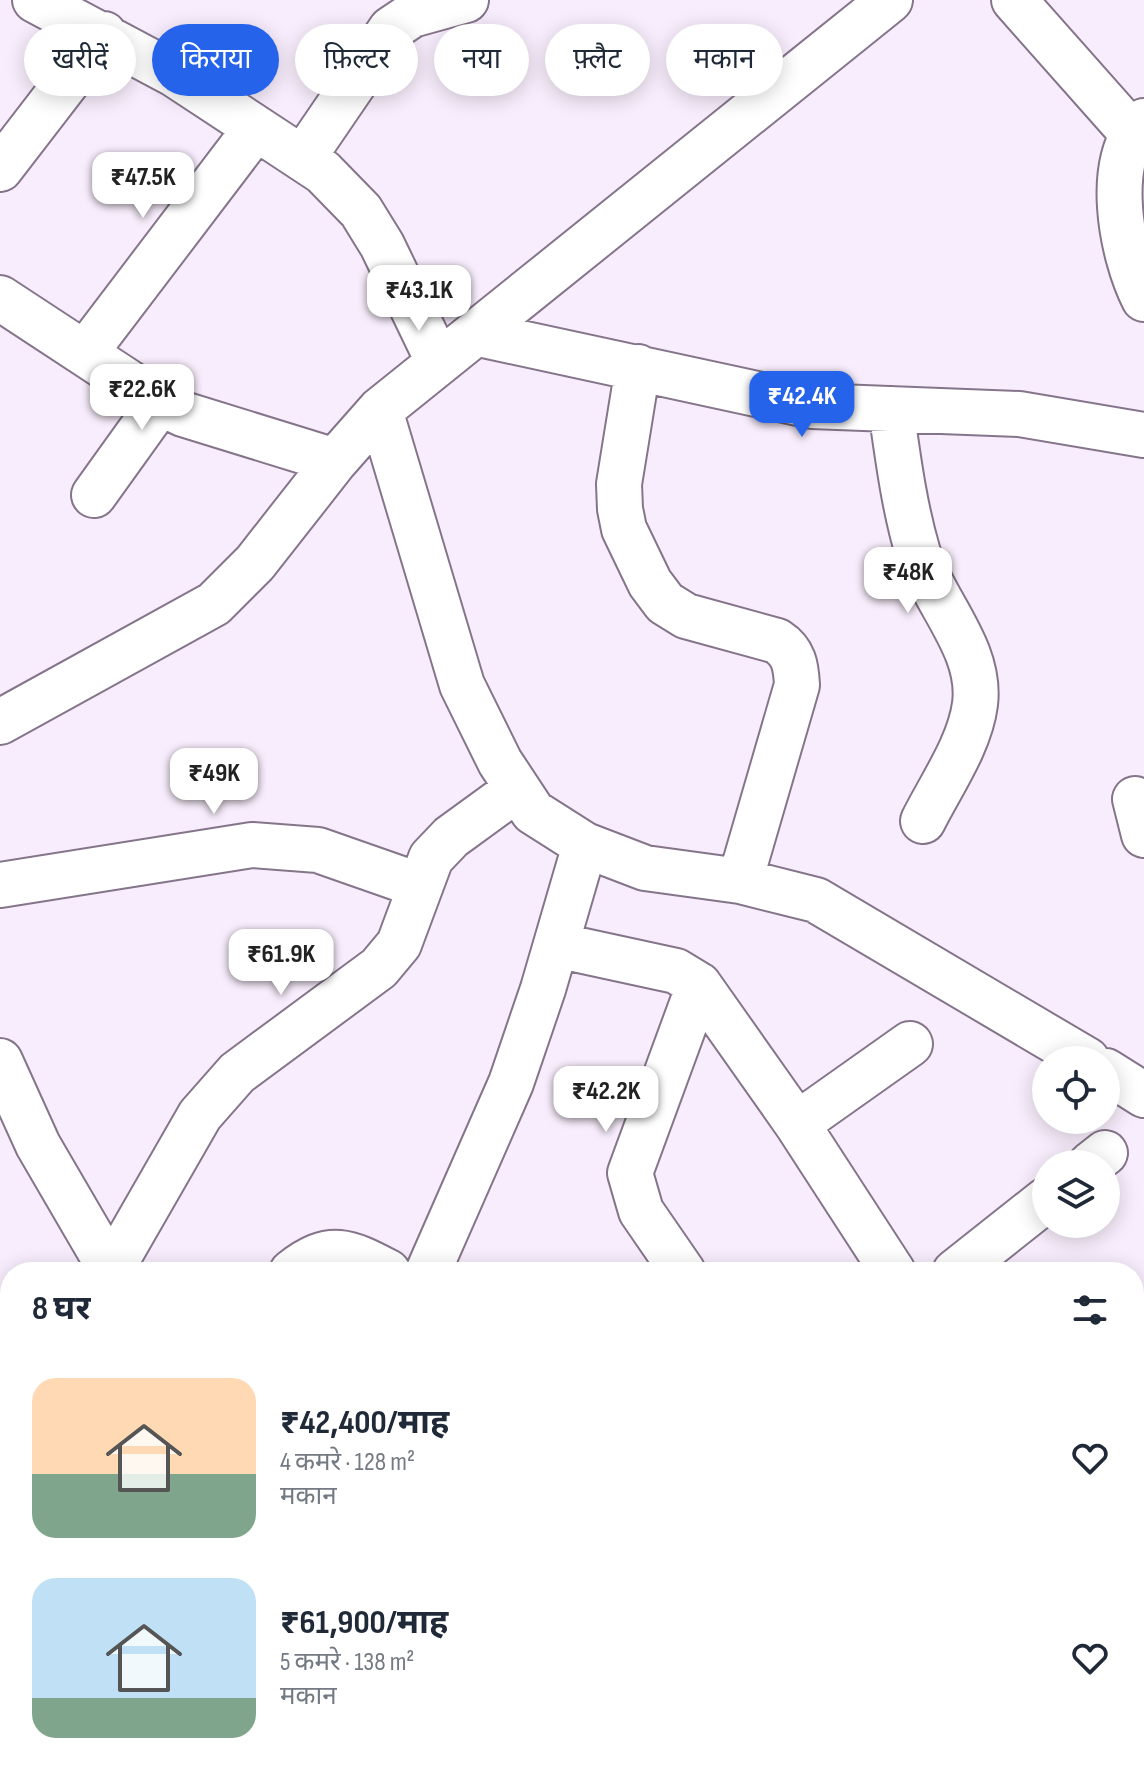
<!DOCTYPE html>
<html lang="hi">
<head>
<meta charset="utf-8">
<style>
  :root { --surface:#fff; --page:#f2f2f3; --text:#1f2937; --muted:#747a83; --accent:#2563eb }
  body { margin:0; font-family:"Sofia Sans Condensed","Noto Sans Devanagari",sans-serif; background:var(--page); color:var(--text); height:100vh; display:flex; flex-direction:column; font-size:30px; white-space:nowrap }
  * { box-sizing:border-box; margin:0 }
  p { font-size:26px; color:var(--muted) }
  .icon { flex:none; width:44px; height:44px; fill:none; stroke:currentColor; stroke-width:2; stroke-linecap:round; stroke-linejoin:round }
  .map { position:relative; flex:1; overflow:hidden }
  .sheet { position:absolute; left:0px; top:1262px; width:1144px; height:512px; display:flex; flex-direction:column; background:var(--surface); border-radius:32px 32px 0 0; box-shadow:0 4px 20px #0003 }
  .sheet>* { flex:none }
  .banner { position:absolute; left:24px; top:24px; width:1096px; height:72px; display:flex; gap:16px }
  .tools { position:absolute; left:1032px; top:1046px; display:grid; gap:16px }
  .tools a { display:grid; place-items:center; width:88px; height:88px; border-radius:50%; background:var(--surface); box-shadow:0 4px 20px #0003; font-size:40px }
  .price { position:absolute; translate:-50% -68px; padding:0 18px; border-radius:16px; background:#fff; color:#222; font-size:26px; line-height:52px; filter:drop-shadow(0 2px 4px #0008) }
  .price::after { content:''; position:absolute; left:50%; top:48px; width:24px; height:18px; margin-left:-12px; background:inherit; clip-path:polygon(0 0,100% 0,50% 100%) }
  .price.on { background:var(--accent); color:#fff }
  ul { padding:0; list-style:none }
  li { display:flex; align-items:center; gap:24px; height:200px; padding:0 32px }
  li span { display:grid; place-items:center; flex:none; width:224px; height:160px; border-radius:24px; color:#555 }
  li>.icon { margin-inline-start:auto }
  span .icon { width:96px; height:96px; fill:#fffc; stroke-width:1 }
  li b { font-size:34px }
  h2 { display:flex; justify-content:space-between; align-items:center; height:96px; padding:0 32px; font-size:34px }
  .chip { padding:0 28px; border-radius:36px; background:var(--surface); box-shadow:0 4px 20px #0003; font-size:28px; line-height:72px }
  .chip.on { background:var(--accent); color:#fff }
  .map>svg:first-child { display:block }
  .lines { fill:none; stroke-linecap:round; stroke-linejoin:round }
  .minor-casing { stroke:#85758b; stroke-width:48 }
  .minor { stroke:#fff; stroke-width:44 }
</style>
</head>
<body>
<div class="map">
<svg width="1144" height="1774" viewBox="0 0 1144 1774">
  <rect width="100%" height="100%" fill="#f8edfc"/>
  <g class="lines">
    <defs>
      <path id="minor" d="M35 0 174 74 323 172 361 211 382 245 438 361
        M1014 0 1131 132
        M1144 121C1103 158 1121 254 1144 299
        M303 158 391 29 412 15 466 0
        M0 169 104 34
        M0 298 160 403 183 414 335 461
        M479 334 812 406 1019 414 1144 435
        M85 353 256 128
        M638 367 619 484 620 509 624 529 650 583 665 603 686 616 777 641C794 652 796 666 797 685L740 881
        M891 409C898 458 904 506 918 553 934 603 982 649 975 704 970 744 941 785 923 821
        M380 410 462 685 500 762 533 812 585 845 645 868 740 881 816 900 1087 1060
        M94 495 160 403
        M0 722 214 604 255 563 335 461 380 410 890 0
        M1135 799 1144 835
        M0 885 252 845 318 850 418 885
        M556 945 676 971 699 985 797 1124 893 1272
        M0 1061 38 1145 112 1272
        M1106 1071 1144 1095
        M797 1124 910 1044
        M1091 1164 1105 1153
        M111 1270 200 1115 237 1073 379 968 399 944 431 858 451 837 517 789
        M292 1272C330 1242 348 1251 388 1272
        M428 1272 511 1083 543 989 585 845
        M683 1272 641 1211 630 1173 699 985
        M955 1272 1046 1200
        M1134 1399 1144 1391
        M1134 1617 1144 1624
        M358 1764 362 1774
        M913 1764 919 1774"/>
    </defs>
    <use href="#minor" class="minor-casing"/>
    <use href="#minor" class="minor"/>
  </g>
</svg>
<div class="tools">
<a><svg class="icon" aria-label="locate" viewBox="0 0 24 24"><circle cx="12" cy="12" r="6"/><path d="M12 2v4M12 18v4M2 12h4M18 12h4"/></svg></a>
<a><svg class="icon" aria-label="layers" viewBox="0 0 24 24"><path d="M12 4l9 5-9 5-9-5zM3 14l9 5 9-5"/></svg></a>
</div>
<b class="price" style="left:143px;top:220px">₹47.5K</b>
<b class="price" style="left:419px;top:333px">₹43.1K</b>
<b class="price" style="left:142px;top:432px">₹22.6K</b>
<b class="price on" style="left:802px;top:439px">₹42.4K</b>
<b class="price" style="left:908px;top:615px">₹48K</b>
<b class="price" style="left:214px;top:816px">₹49K</b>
<b class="price" style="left:281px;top:997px">₹61.9K</b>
<b class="price" style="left:606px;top:1134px">₹42.2K</b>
<div class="banner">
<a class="chip">खरीदें</a>
<a class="chip on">किराया</a>
<a class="chip">फ़िल्टर</a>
<a class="chip">नया</a>
<a class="chip">फ़्लैट</a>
<a class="chip">मकान</a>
</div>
<section class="sheet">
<h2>8 घर<svg class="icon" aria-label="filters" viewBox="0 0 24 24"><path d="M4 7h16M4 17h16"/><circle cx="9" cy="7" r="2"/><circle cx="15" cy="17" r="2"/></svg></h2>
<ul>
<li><span style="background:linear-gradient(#ffd9b3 60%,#7fa58c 0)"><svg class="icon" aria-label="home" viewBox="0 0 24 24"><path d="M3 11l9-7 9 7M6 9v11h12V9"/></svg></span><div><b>₹42,400/माह</b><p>4 कमरे · 128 m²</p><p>मकान</p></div><svg class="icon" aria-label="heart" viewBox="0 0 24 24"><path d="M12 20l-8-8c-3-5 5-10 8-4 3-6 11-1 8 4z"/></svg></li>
<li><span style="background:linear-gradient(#bfe0f5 75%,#7fa58c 0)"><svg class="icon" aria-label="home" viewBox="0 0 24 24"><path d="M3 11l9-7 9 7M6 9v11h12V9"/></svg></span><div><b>₹61,900/माह</b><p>5 कमरे · 138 m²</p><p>मकान</p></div><svg class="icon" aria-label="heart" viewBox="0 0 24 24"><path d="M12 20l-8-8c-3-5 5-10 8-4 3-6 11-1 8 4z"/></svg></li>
</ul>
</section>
</div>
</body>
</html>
